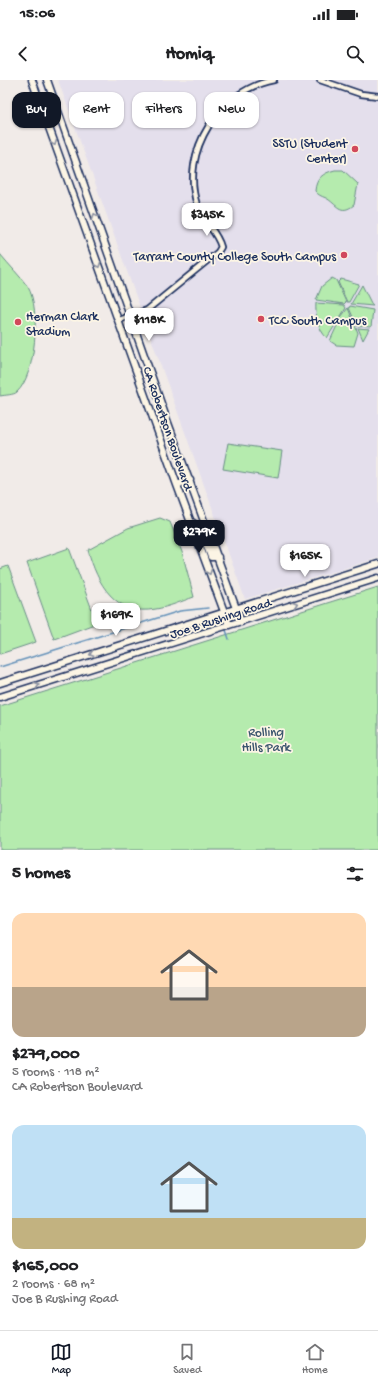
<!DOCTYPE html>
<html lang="en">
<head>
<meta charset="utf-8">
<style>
  :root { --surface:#fff; --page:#f2f2f2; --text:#202124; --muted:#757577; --line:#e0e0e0; --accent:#111827 }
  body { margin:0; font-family:"Gochi Hand",sans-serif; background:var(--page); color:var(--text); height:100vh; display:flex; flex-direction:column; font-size:15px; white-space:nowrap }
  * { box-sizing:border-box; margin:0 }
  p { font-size:13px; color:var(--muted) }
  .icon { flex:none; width:22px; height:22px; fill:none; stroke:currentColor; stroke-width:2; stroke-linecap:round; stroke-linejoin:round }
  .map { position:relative; height:770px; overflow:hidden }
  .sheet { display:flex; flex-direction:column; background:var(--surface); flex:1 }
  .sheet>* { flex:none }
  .banner { position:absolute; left:12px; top:12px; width:354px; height:36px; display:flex; gap:8px }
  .price { position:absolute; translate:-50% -34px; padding:0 9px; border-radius:8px; background:#fff; color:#222; font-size:13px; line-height:26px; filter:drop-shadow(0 1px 2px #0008) }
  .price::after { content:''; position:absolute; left:50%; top:24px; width:12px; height:9px; margin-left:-6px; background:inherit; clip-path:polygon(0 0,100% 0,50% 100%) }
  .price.on { background:var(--accent); color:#fff }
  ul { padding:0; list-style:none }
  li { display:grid; align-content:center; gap:8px; height:212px; padding:0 12px }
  li span { display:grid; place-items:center; height:124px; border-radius:12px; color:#555 }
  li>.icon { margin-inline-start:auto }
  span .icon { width:72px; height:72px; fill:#fffc; stroke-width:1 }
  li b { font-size:17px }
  h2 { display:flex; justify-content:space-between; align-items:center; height:48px; padding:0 12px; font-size:17px }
  .pill { padding:0 14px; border-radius:12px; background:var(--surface); box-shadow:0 1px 3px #0004; font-size:14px; line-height:36px }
  .pill.on { background:var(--accent); color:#fff }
  .status { display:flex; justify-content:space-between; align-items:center; height:28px; padding:0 20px; background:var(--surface); direction:ltr }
  .status svg { height:11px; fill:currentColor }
  header { display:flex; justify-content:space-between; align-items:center; height:52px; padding:0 12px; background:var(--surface); font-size:18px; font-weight:700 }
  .dock { display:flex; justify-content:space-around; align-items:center; height:56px; border-top:1px solid var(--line); background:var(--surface); font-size:11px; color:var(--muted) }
  .dock a { display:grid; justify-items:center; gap:2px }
  .dock .on { color:var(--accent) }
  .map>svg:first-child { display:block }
  .built { fill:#e4dfec }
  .green { fill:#b5ebae; stroke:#688d86 }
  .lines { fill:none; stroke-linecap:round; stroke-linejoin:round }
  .stream { stroke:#6491b9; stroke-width:1.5 }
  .street-casing { stroke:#1b2f5e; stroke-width:8 }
  .secondary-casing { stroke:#1b2f5e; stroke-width:9 }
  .street { stroke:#fcf5e5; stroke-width:4.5 }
  .secondary { stroke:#fcf5e5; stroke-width:6 }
  .oneway { stroke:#8c92a2 }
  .poi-dot { fill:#d1495b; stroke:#fcf5e5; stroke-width:1.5 }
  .labels { text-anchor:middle; stroke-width:3.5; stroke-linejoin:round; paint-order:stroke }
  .poi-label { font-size:13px; fill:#1b2f5e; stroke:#fcf5e5; text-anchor:end }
  .street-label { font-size:13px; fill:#1b2f5e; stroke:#fcf5e5 }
  .park-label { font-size:13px; fill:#3a556e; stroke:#fcf5e5 }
</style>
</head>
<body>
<div class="status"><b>15:06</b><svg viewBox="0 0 49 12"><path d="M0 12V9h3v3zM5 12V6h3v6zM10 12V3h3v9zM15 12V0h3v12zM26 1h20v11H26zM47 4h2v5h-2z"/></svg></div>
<header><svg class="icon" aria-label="back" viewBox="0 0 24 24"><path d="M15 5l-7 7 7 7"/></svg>Homiq<svg class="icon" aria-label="search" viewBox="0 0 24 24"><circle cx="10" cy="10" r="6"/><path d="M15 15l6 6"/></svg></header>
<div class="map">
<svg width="378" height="770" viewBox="0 0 378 770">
  <rect width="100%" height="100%" fill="#f1ebe8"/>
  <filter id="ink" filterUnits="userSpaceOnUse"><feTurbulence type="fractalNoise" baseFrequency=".025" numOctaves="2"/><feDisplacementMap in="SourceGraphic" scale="8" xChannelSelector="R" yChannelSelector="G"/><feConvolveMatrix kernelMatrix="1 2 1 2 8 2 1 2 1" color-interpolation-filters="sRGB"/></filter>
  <g filter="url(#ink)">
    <path class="built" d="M58 0H378V478L245 519Z"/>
    <path class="green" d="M335 90H343L358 104 354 125C340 136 337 124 326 118 321 116 318 115 315 111 316 98 323 93 335 90Z
      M0 174C9 185 20 196 28 207 41 229 36 295 17 312 14 315 5 315 0 316Z
      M332 198 336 200 346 222 344 224 316 220 322 206Z
      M341 199 359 204 349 222H347L338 202Z
      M362 205 372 225 373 226 351 224Z
      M316 223 344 225 346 228 327 258C318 250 315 234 316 223Z
      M350 226 373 230 371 247 357 246 349 228Z
      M348 228 358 253 354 266 336 265 330 261 341 237Z
      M358 248 369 249 363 260Z
      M228 363 282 371 278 398 223 389Z
      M160 438 170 442 182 472 194 517C182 521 169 527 156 529 115 537 97 503 88 470L128 448Z
      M69 468 97 543 54 559 27 483Z
      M8 486 36 562 0 574V489Z
      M378 507V770H0V626Z"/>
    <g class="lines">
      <path class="stream" d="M226 550 229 559
        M0 587 180 531 208 528"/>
      <defs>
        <path id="street" d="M320 0 361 14 378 16
          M119 240 147 230 218 172 221 167C217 151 202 141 197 125 180 72 219 10 274 0"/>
        <path id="secondary" d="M32 0 177 405 229 545
          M47 0 164 332 241 542
          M177 405 190 400
          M190 441 200 447 211 477H218
          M0 603 378 484
          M0 617 378 498"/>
      </defs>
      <use href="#street" class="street-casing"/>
      <use href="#secondary" class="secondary-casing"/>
      <use href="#street" class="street"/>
      <use href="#secondary" class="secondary"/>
    </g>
    <defs><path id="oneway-chevron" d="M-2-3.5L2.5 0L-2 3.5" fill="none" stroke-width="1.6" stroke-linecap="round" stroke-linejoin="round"/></defs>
    <g class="oneway">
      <use href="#oneway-chevron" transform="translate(54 63) rotate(69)"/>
      <use href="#oneway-chevron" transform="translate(95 136) rotate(-110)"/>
      <use href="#oneway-chevron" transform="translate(98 185) rotate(70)"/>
      <use href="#oneway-chevron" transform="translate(209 492) rotate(69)"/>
      <use href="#oneway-chevron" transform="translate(295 524) rotate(-18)"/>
      <use href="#oneway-chevron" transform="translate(92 574) rotate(163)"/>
      <use href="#oneway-chevron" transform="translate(37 605) rotate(-17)"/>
    </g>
  </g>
  <g class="poi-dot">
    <circle cx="355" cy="69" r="4"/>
    <circle cx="344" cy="175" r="4"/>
    <circle cx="261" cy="239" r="4"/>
    <circle cx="18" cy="242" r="4"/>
  </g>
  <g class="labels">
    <g class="poi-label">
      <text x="347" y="67">SSTU (Student<tspan x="347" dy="15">Center)</tspan></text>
      <text x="336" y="180">Tarrant County College South Campus</text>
      <text x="26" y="240" text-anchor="start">Herman Clark<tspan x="26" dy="15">Stadium</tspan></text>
      <text x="269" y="244" text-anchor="start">TCC South Campus</text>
    </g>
    <g class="street-label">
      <text transform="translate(169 348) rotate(71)" y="5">CA Robertson Boulevard</text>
      <text transform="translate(220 537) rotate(-18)" y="5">Joe B Rushing Road</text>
    </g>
    <g class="park-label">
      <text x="266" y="656">Rolling<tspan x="266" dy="15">Hills Park</tspan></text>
    </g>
  </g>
</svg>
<b class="price" style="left:207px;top:157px">$345K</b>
<b class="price" style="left:149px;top:262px">$118K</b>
<b class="price on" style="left:199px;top:474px">$279K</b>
<b class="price" style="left:305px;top:498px">$165K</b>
<b class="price" style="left:116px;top:557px">$169K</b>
<div class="banner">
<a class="pill on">Buy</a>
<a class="pill">Rent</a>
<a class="pill">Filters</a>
<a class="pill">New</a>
</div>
</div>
<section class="sheet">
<h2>5 homes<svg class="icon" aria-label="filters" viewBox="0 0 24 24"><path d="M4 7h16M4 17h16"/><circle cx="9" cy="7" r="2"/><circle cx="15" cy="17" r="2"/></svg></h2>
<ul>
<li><span style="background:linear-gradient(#ffd9b3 60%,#b9a48a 0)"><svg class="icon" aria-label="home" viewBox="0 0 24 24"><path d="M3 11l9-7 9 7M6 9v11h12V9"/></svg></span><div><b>$279,000</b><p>5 rooms · 118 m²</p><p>CA Robertson Boulevard</p></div></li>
<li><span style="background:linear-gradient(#bfe0f5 75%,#c2b280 0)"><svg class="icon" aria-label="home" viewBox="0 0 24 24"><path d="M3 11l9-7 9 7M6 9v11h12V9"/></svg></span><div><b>$165,000</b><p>2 rooms · 68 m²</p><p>Joe B Rushing Road</p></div></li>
</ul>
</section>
<nav class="dock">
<a class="on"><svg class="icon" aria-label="map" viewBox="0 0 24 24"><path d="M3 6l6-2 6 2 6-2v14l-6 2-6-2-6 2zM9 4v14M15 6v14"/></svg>Map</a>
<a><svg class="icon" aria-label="saved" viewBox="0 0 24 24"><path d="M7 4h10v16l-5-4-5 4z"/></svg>Saved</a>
<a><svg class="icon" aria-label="home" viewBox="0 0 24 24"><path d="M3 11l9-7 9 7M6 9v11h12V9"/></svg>Home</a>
</nav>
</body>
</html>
